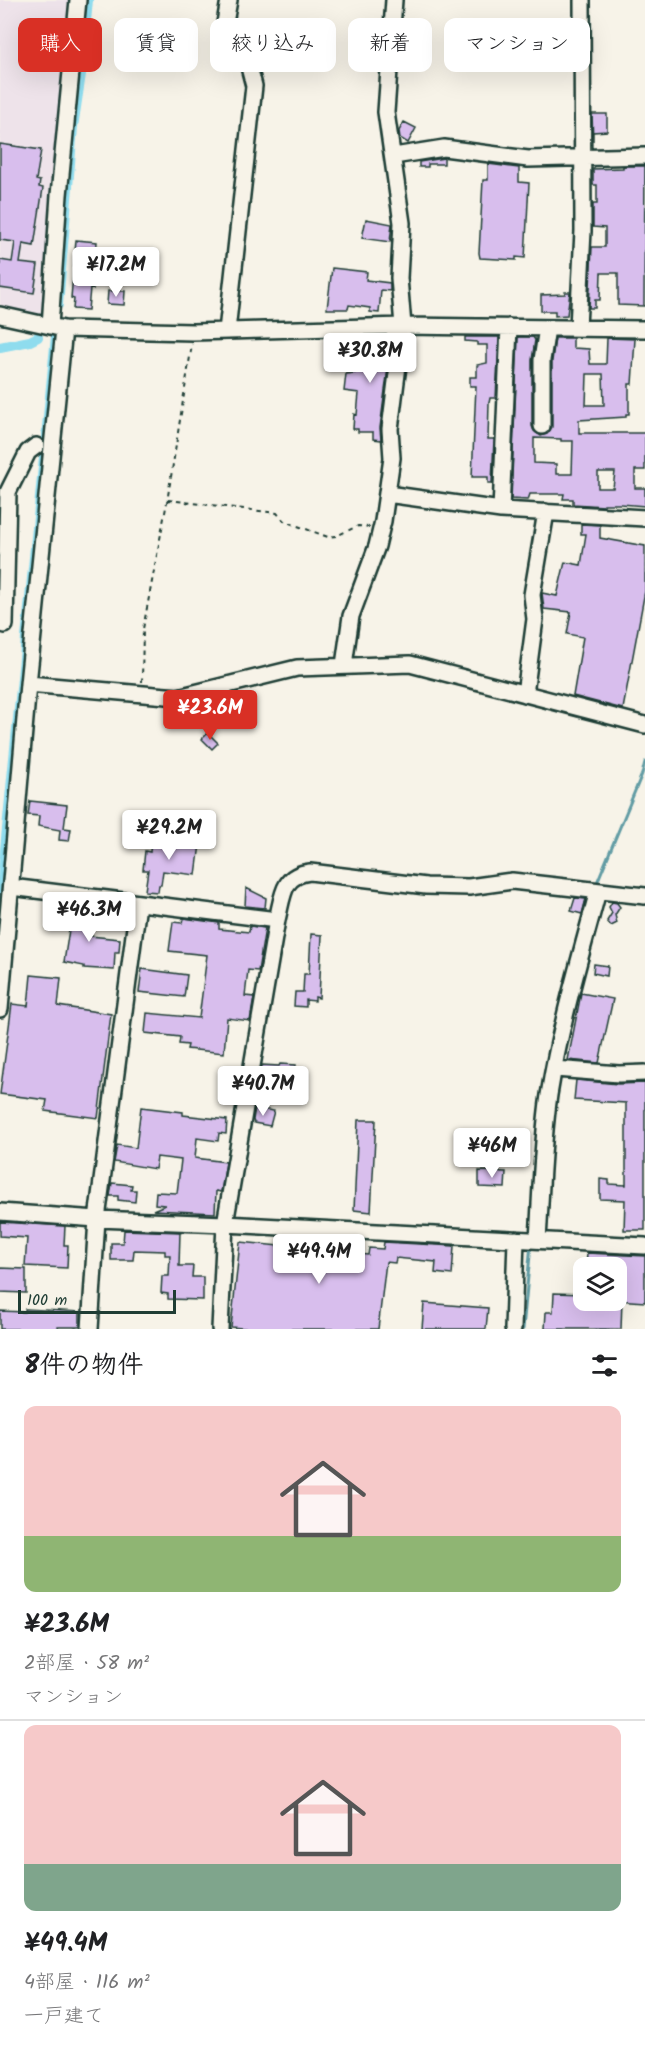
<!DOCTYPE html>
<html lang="ja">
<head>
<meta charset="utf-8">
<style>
  :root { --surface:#fff; --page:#f2f2f2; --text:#202124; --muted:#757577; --line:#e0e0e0; --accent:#d93025 }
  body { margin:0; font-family:Kalam,"Klee One",sans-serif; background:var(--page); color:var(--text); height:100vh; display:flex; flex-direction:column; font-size:22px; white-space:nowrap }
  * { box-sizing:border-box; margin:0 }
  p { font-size:20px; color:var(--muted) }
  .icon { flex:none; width:33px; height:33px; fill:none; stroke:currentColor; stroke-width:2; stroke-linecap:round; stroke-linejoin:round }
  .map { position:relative; height:1329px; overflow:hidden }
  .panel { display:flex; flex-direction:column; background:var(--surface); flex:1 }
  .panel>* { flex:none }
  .guide { position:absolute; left:18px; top:18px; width:609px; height:54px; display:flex; gap:12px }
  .tools { position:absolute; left:573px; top:1257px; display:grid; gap:12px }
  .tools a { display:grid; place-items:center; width:54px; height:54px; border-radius:12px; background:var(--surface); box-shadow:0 6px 24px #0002; font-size:30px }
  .scale { position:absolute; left:18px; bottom:15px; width:158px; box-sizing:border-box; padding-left:6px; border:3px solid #1f3d34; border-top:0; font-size:16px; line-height:21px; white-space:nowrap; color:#1f3d34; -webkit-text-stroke:4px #f7f3e8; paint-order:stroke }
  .price { position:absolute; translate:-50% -51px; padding:0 14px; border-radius:6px; background:#fff; color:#222; font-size:20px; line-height:39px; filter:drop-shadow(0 2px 3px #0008) }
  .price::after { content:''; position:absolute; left:50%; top:36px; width:18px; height:14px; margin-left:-9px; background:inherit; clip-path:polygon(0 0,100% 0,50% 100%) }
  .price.active { background:var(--accent); color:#fff }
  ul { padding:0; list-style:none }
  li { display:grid; align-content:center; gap:12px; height:318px; padding:0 24px }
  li+li { border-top:2px solid var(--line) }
  li span { display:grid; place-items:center; height:186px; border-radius:12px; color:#555 }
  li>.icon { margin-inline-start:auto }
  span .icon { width:108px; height:108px; fill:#fffc; stroke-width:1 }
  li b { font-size:26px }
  h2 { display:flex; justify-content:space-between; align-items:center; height:72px; padding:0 24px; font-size:26px }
  .chip { padding:0 21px; border-radius:12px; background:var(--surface); box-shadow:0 6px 24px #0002; font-size:21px; line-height:54px }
  .chip.active { background:var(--accent); color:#fff }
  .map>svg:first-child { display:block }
  .built { fill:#eee3ea }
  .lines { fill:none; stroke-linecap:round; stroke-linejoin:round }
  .stream { stroke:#629ca4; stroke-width:3 }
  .canal { stroke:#8fdcee; stroke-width:10 }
  .building { fill:#d8beed; stroke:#1f3d34; stroke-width:1.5; fill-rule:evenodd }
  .minor-casing { stroke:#1f3d34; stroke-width:20 }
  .path { stroke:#1f3d34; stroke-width:2; stroke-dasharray:4.5 4.5; stroke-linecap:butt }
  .minor { stroke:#f7f3e8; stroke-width:15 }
</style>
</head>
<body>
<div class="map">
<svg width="645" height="1329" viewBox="0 0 645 1329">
  <rect width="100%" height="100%" fill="#f7f3e8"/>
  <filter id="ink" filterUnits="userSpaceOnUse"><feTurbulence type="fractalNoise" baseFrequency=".0167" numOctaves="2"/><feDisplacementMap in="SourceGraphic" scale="12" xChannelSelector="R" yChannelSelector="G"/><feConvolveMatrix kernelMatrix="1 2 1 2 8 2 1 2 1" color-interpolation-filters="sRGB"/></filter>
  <g filter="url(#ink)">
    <path class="built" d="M0 0H75L47 315 0 307Z"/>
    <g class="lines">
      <path class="stream" d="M596 885 642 774 645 762
        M523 1329 531 1244"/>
      <path class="canal" d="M58 305 73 127 81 74 88 0
        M0 347 30 341 38 337
        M0 899 56 336"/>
    </g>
    <path class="building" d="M592 114H607V131L593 132V141Z
      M404 122 416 128 408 143 400 138 399 131Z
      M0 144 41 150 36 180 40 181 39 187 43 188 34 246 23 244 20 263 38 265 34 293 0 288V260L12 262 15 242 0 240Z
      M444 158V164H428V167H419V162Z
      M488 164 519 168V182L529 183 525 258 516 257V260L480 258 479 253 483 180H488Z
      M623 166H645L644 306 618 305V273H601L600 300H595V308H589L592 247H605V228L593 227V204H597V185H593V169L623 168Z
      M366 219 392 224 390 242 362 238Z
      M76 240 97 242 93 289 90 288 88 310 73 309 74 299 71 298Z
      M332 268 367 272 366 280 390 283V291L381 290 379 313 370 312V308L349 305 348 309H327Z
      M108 291H125L124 305 107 304Z
      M565 292H570L567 315 555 316V311H541V295L565 294Z
      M367 337 392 338 380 428 381 440 373 439V432H358V429H353L354 414 357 415 359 393 344 391 346 374 355 373 357 346H363V339H367Z
      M465 337H499L496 398H490L489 403 488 439H494L492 483H488V477H472L476 386H470V377H477V365L487 363V345H477V342L465 341Z
      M518 337H533L535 340 532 360V426L534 431 541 436 547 434 552 427V361L555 338H573V348L589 349 590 364H606L607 338 635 339 632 384H629V414H626V417L579 420V433H645V470H635V488H645V506L621 504H604V506L573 504V499H563L564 494H530L528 500 511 499ZM587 374H603L604 405H586ZM534 438 561 439V441H573L572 474H556V464L534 463ZM598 472H615L613 488H598Z
      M581 524 600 525V538L645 546V591L623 709 573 696 583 637 567 634 571 612 544 609 542 593 557 596 565 562 581 565 586 534H581Z
      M208 733 218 743 212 749 202 739Z
      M30 801 67 805 64 828 71 829 69 841 59 840 60 830 38 826 39 816 28 815Z
      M151 840 200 844 196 875 163 871 161 885H159L158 892 145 891 148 870H143L145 851 150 852Z
      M246 888 266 898 265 908 245 906Z
      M575 898 586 899 582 914 571 911Z
      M612 902 617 903 620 907 615 915 617 923 611 926 607 921 612 913 609 907Z
      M73 904 94 907 90 936 120 939 119 952H115L114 970 84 968V966L64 962Z
      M183 918 219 923V929L249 932 250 926 265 928 258 971 248 970 245 996 254 997 250 1021 227 1018 224 1053 187 1049 188 1045 179 1044 180 1037 145 1033 147 1013 199 1018 207 955 169 951 173 922 182 923Z
      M311 934 322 935 319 998 315 997V1001L306 1000V1007L294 1006 295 992H303L304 974H309Z
      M594 964 608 966 607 976 593 973Z
      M142 969 187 975 184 997 139 992Z
      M31 975 61 978 58 1006 111 1014 98 1118 45 1111 47 1100 0 1094 12 1004 28 1006Z
      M581 993 613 999 599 1063 568 1060Z
      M280 1064 296 1065 293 1085 260 1082 262 1065 279 1066Z
      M576 1080 618 1084 645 1083V1230H624L625 1200 600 1199V1179L609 1180V1184L626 1185V1103L574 1100Z
      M141 1107 183 1112V1115L227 1120 226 1134 219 1133 218 1141 197 1138 195 1158 226 1162 221 1192 216 1191 215 1213 153 1210 165 1205 155 1204 156 1192 177 1193 181 1160 157 1157 155 1169 114 1162 117 1145 136 1148Z
      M255 1108 274 1111 270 1126 254 1123 253 1120Z
      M358 1120H376L371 1212 354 1210Z
      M479 1171 506 1172 505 1188 479 1187Z
      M112 1183 132 1185 131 1190H136L135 1202 118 1200V1196H110Z
      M0 1222 65 1226 64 1245H68L67 1268 25 1266 27 1238 0 1236Z
      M124 1230 180 1232 179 1266H193L192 1277H203V1300L168 1299V1294L161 1293 162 1276H169L170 1255H165V1251L134 1250 133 1260H111V1243H123Z
      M240 1242 368 1255 369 1248 383 1249 384 1242 454 1246 452 1275 435 1273 436 1262 396 1258 395 1263 386 1262 378 1329H252L231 1327Z
      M587 1253 645 1256V1302L616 1300V1268H586Z
      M0 1268 26 1269V1293L0 1292Z
      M554 1293 584 1294V1300H622L621 1329H545L546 1312H553Z
      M424 1303 488 1308 486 1329H422Z
      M25 1309 80 1312V1327H58V1329H0V1311L25 1312Z"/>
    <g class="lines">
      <defs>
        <path id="minor" d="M394 156 444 148 528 159 645 156
          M0 315 64 329 193 332 403 326 645 329
          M50 326 59 195 78 0
          M509 327 501 510 645 518
          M578 327 583 231 582 0
          M227 331 254 86 249 67 226 31 225 23 229 0
          M542 426V360L547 328
          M387 494 501 510
          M5 625 8 492 28 452 36 446
          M344 665 351 616 377 546 383 521 392 458 390 429 403 326 399 278 402 223 386 112 394 0
          M28 684 178 697 297 668 410 664 645 725
          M525 694 535 619 532 595 546 512
          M11 887 277 920
          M0 1009 28 684 64 329
          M555 1069 619 1074 645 1073
          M0 1212 97 1219 225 1224 645 1246
          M538 1240C541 1192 542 1143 549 1095 560 1026 580 958 598 891
          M90 1329 97 1219 138 904
          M220 1329 225 1224 277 920C283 896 282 875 310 872L426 886 469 887 512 881 645 896
          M513 1329 516 1239"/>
      </defs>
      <use href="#minor" class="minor-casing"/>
      <path class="path" d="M168 500 277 513 284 521 328 537 336 536 358 526 370 527
        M142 682 143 629 167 502 192 344"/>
      <use href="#minor" class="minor"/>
    </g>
  </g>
</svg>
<div class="tools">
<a><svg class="icon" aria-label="layers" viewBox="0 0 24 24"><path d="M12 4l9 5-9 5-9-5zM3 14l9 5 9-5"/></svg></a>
</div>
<div class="scale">100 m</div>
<b class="price" style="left:116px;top:298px">¥17.2M</b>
<b class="price" style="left:370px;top:384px">¥30.8M</b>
<b class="price active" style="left:210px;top:741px">¥23.6M</b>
<b class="price" style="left:169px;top:861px">¥29.2M</b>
<b class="price" style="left:89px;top:943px">¥46.3M</b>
<b class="price" style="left:263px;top:1117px">¥40.7M</b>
<b class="price" style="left:492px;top:1179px">¥46M</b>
<b class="price" style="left:319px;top:1285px">¥49.4M</b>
<div class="guide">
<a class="chip active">購入</a>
<a class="chip">賃貸</a>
<a class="chip">絞り込み</a>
<a class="chip">新着</a>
<a class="chip">マンション</a>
</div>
</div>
<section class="panel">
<h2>8件の物件<svg class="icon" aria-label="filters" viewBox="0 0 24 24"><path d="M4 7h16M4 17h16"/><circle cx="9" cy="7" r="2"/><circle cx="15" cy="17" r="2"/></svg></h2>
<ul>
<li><span style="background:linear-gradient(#f6c9c9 70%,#8fb573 0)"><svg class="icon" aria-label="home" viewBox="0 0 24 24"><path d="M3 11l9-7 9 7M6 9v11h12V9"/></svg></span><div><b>¥23.6M</b><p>2部屋 · 58 m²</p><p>マンション</p></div></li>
<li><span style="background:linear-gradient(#f6c9c9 75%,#7fa58c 0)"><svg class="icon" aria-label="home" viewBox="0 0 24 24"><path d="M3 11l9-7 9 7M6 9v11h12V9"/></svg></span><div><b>¥49.4M</b><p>4部屋 · 116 m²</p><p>一戸建て</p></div></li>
</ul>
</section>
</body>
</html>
